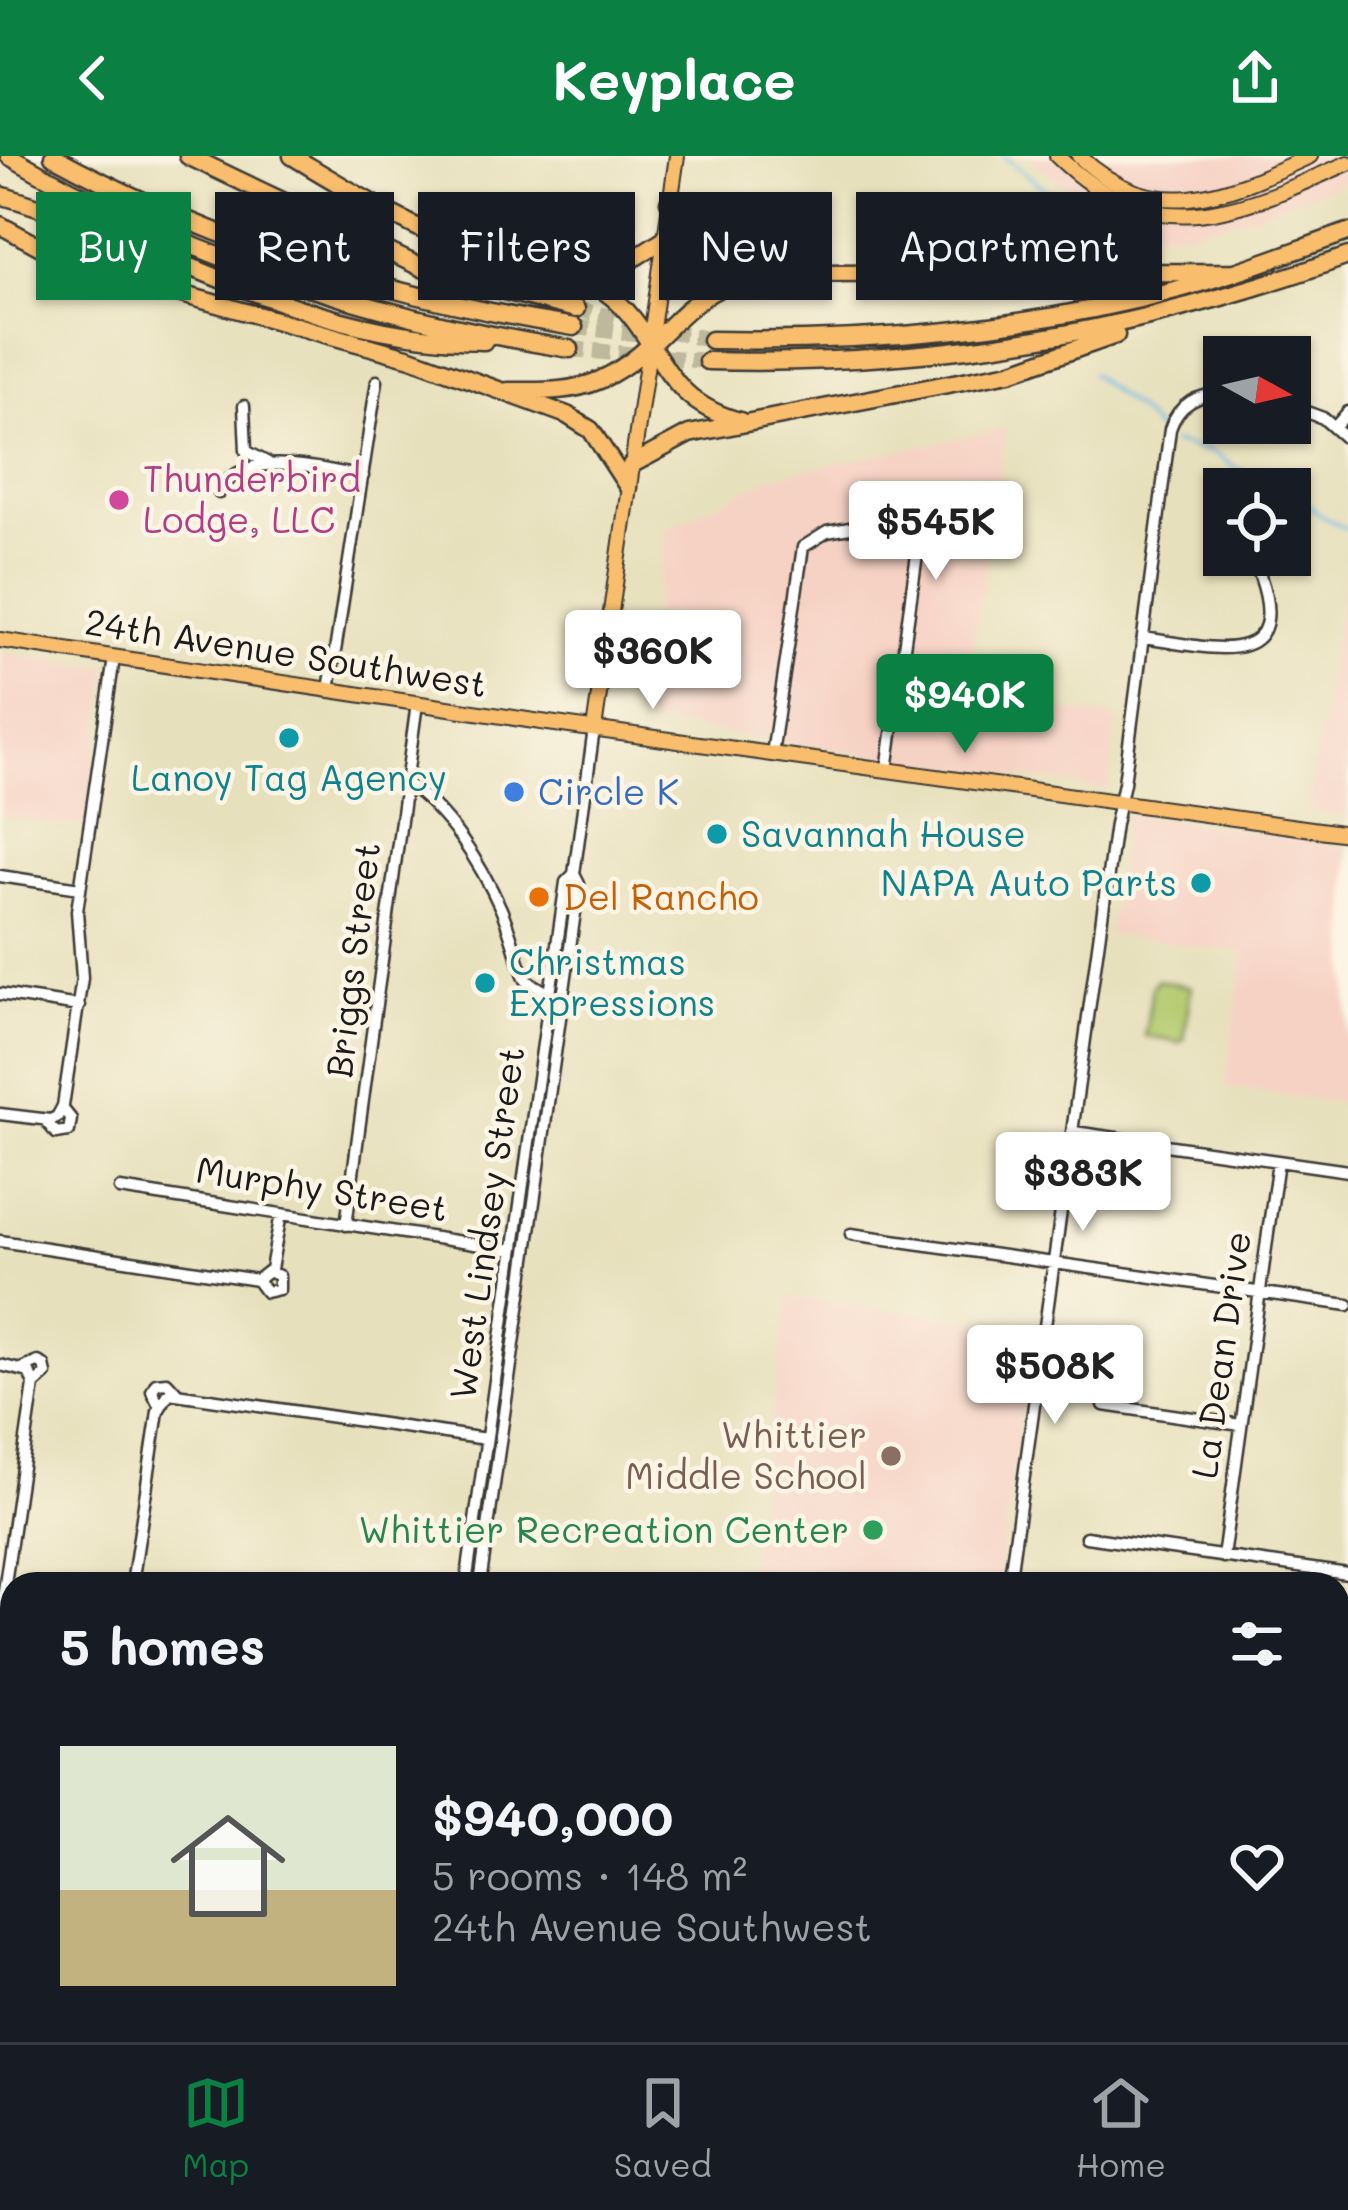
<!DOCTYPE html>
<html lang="en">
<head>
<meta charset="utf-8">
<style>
  :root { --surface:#171b24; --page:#242831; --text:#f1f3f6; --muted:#9ea1a6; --line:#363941; --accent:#0b8043 }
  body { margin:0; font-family:Mali,sans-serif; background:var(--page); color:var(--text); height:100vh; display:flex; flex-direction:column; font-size:45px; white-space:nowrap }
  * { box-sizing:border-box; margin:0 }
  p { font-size:39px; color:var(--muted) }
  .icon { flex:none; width:66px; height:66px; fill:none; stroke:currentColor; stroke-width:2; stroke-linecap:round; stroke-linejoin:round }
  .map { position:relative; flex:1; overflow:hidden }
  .sheet { position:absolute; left:0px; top:1416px; width:1350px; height:471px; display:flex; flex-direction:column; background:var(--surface); border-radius:36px 36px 0 0; box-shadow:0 3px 9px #0004 }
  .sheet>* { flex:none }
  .top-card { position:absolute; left:36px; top:36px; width:1278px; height:108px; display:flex; gap:24px }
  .needle { width:78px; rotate:98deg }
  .controls { position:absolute; left:1203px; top:180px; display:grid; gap:24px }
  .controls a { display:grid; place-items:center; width:108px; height:108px; border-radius:0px; background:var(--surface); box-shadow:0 3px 9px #0004; font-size:60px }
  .price { position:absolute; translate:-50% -102px; padding:0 27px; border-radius:12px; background:#fff; color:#222; font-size:39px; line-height:78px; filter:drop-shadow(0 3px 6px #0008) }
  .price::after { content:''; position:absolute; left:50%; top:72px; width:36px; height:27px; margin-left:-18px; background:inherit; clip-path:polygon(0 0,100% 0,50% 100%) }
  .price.on { background:var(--accent); color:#fff }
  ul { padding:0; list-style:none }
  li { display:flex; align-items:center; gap:36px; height:300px; padding:0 60px }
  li+li { border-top:3px solid var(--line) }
  li span { display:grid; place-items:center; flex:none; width:336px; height:240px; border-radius:0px; color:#555 }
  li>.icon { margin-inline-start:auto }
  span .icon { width:144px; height:144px; fill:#fffc; stroke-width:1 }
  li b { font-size:51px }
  h2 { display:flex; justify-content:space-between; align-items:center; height:144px; padding:0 60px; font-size:51px }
  .pill { padding:0 42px; border-radius:0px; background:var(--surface); box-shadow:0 3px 9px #0004; font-size:42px; line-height:108px }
  .pill.on { background:var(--accent); color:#fff }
  header { display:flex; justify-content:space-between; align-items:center; height:156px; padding:0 60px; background:var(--accent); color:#fff; font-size:54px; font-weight:800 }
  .tab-bar { display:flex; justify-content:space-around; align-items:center; height:168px; border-top:3px solid var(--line); background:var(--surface); font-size:33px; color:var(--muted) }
  .tab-bar a { display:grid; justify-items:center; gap:6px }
  .tab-bar .on { color:var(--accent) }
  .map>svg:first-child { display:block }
  .built { fill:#f6d2c4 }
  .green { fill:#b3ca6e; stroke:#687345; stroke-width:3 }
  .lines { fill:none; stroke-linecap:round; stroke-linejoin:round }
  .stream { stroke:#6bbae5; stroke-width:3 }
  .highway-tunnel { stroke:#beb99c; stroke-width:16; stroke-dasharray:16 8; stroke-linecap:butt }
  .minor-casing { stroke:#3a3934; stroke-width:15 }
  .major-casing { stroke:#3a3934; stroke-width:18 }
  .highway-casing { stroke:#3a3934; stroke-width:21 }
  .minor { stroke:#fff; stroke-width:10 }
  .major { stroke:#f9be6d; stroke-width:14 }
  .highway { stroke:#f9be6d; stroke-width:16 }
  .hotel-dot { fill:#d1479c; stroke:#fcf5e5; stroke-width:4.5 }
  .culture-dot { fill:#0f9aa8; stroke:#fcf5e5; stroke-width:4.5 }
  .shop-dot { fill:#3f7fe0; stroke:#fcf5e5; stroke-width:4.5 }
  .food-dot { fill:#e8710a; stroke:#fcf5e5; stroke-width:4.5 }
  .education-dot { fill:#8d6e63; stroke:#fcf5e5; stroke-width:4.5 }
  .leisure-dot { fill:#2e9e5b; stroke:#fcf5e5; stroke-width:4.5 }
  .labels { text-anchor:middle; stroke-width:9; stroke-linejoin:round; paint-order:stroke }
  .hotel-label { font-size:36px; fill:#b23c85; stroke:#fcf5e5; text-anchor:start }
  .street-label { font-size:36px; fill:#1c1c1c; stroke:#fcf5e5 }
  .culture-label { font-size:36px; fill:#0d838f; stroke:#fcf5e5; text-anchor:start }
  .shop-label { font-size:36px; fill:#366cbe; stroke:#fcf5e5; text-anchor:start }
  .food-label { font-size:36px; fill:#c56008; stroke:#fcf5e5; text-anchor:start }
  .education-label { font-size:36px; fill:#785e54; stroke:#fcf5e5; text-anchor:end }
  .leisure-label { font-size:36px; fill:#27864d; stroke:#fcf5e5; text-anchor:end }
</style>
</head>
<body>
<header><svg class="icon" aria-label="back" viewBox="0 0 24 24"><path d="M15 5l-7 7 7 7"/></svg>Keyplace<svg class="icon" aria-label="share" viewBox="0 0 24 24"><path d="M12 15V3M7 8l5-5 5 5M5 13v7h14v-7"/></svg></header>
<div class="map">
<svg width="1348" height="1886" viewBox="0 0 1348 1886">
  <rect width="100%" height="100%" fill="#fcf5e5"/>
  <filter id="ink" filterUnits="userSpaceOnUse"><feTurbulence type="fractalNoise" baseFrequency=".00833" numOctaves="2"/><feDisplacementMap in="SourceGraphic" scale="24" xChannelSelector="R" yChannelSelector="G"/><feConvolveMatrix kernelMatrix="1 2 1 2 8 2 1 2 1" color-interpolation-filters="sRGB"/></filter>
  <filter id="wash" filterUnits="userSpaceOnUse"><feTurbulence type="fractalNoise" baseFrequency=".004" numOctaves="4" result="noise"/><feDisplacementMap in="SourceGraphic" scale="48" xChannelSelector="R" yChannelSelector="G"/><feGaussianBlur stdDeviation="2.7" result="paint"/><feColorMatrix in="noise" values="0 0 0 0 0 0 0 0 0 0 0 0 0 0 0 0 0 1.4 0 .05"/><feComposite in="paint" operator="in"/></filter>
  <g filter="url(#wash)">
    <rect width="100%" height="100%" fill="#e7e0bc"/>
    <path class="built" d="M1028 0H1348V25L1254 59 1187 76 1148 74 1098 57Z
      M1006 272 966 542 1117 561 1108 634 636 564 668 372 771 321Z
      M1348 406V661L1307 655Z
      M0 497 109 511 87 672 0 660Z
      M1128 657 1348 690V948L1226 931 1244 796 1108 778Z
      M790 1141 1033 1172 998 1428H746Z"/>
    <path class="green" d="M1157 824 1191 831 1184 884 1180 887 1145 880 1152 831Z"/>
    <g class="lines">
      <path class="stream" d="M1004 0C1021 16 1064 40 1067 67 1068 74 1065 80 1065 87
        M1091 218 1138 255 1164 282
        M1172 287 1212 296 1239 314 1284 327 1322 360 1348 374"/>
    </g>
  </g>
  <g filter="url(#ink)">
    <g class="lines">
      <path class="highway-tunnel" d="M576 153 711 184
        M574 171 644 178
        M570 193 707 205"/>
      <defs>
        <path id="minor" d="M244 250 246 295 268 307
          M1290 250 1323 262 1348 284
          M1334 272 1348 256
          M219 337C243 289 322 315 363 320
          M1143 482C1200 489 1295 520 1260 420
          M329 534 377 225
          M772 598 803 391 827 376 907 362 918 372V391L887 614
          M406 627C448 655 481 708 501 753 511 776 516 801 526 824L553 840
          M0 720 80 732
          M0 838 79 850
          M0 958 50 964 57 961 63 950 82 822 77 755 114 502
          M45 964 56 977 69 975 71 963 63 953
          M1074 976 1348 1015
          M120 1033 513 1094
          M346 1069 417 547
          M851 1078 1348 1149
          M0 1085 257 1124 271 1113 281 1058
          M257 1124 266 1136 279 1133V1120L270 1116
          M0 1209 29 1216 34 1229 0 1462
          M21 1213 38 1206 44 1209 46 1218 34 1229
          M159 1249 152 1235 156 1227 167 1226 177 1237
          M1104 1249 1241 1269
          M1086 1381 1348 1418
          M1223 1401 1278 1005
          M132 1428 158 1255 169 1237 486 1283
          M466 1428 566 726 574 718
          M480 1428 579 728 574 718 594 573
          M1009 1428 1115 668 1124 627 1170 273C1178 248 1199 237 1224 238
          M0 1559 12 1561
          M1338 1754 1348 1756
          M61 1875 64 1886
          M625 1875 626 1877
          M401 1886 403 1875
          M415 1886 417 1875
          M746 1886 747 1875
          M871 1886 872 1875
          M1007 1886 1008 1875
          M1108 1886 1116 1875
          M1242 1886 1244 1875"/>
        <path id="major" d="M1057 0C1156 96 1237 56 1348 7
          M1079 0C1157 73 1227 38 1310 0
          M0 484 541 566 1348 678
          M594 573 677 0"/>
        <path id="highway" d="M9 0C182 100 373 162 570 193
          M53 0C216 89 391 142 574 171
          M188 0 433 117 576 153
          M292 0C349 34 409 72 472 95 513 109 568 110 604 135 663 176 655 243 740 265
          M0 39C165 87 305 184 484 185
          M669 46C700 85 696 102 749 120
          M0 69 70 107 411 202 567 259 591 274 628 331
          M577 122 620 111 664 83
          M711 184C871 187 1027 174 1183 132 1239 117 1293 95 1348 76
          M707 205C933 211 1135 177 1348 100
          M508 235C539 235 570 237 600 224 674 189 680 124 780 117L1235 116
          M631 309 689 278 1010 216 1116 179"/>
      </defs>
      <use href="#minor" class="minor-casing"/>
      <use href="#major" class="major-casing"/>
      <use href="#highway" class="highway-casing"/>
      <use href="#minor" class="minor"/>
      <use href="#major" class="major"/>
      <use href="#highway" class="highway"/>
    </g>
  </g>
  <circle class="hotel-dot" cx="119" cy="344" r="12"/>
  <g class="culture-dot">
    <circle cx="289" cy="582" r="12"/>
    <circle cx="717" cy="678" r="12"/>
    <circle cx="1201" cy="727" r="12"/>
    <circle cx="485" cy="827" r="12"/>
  </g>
  <circle class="shop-dot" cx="514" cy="636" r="12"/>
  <circle class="food-dot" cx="539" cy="741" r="12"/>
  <circle class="education-dot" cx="891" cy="1300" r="12"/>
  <circle class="leisure-dot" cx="873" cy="1374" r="12"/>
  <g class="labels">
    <g class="hotel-label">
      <text x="143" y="336">Thunderbird<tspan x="143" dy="41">Lodge, LLC</tspan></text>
    </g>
    <g class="street-label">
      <text transform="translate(286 497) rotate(9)" y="13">24th Avenue Southwest</text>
      <text transform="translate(353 804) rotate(-83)" y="13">Briggs Street</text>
      <text transform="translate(322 1033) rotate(9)" y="13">Murphy Street</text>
      <text transform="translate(487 1067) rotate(-82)" y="13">West Lindsey Street</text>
      <text transform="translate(1221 1199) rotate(-82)" y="13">La Dean Drive</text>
    </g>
    <g class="culture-label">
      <text x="289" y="635" text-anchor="middle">Lanoy Tag Agency</text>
      <text x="741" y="691">Savannah House</text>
      <text x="1177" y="740" text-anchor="end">NAPA Auto Parts</text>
      <text x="509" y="819">Christmas<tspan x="509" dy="41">Expressions</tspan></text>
    </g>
    <g class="shop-label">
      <text x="538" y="649">Circle K</text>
    </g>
    <g class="food-label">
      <text x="563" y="754">Del Rancho</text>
    </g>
    <g class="education-label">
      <text x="867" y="1292">Whittier<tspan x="867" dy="41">Middle School</tspan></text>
    </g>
    <g class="leisure-label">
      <text x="849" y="1387">Whittier Recreation Center</text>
    </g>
  </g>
</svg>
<div class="controls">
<a><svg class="needle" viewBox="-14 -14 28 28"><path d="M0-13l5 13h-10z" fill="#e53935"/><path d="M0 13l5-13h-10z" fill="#9ea1a6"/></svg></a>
<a><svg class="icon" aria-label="locate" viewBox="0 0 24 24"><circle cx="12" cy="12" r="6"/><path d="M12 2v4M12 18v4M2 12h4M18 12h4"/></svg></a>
</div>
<b class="price" style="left:936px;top:427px">$545K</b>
<b class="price" style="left:653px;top:556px">$360K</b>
<b class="price on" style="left:965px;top:600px">$940K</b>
<b class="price" style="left:1083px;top:1078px">$383K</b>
<b class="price" style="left:1055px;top:1271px">$508K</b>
<div class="top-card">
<a class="pill on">Buy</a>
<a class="pill">Rent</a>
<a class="pill">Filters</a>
<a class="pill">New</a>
<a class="pill">Apartment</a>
</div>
<section class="sheet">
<h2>5 homes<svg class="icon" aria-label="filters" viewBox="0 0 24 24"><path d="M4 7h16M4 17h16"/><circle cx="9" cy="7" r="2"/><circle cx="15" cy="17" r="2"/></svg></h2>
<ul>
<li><span style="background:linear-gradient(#dfe7d0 60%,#c2b280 0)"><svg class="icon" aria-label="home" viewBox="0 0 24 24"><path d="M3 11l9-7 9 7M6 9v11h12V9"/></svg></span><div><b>$940,000</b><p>5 rooms · 148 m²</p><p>24th Avenue Southwest</p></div><svg class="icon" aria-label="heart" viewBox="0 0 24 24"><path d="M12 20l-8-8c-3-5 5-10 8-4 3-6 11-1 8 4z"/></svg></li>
</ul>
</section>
</div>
<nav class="tab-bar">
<a class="on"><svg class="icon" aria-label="map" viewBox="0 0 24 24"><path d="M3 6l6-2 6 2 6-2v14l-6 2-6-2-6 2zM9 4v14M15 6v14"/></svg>Map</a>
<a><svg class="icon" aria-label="saved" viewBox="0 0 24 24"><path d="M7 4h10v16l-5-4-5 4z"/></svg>Saved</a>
<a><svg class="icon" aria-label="home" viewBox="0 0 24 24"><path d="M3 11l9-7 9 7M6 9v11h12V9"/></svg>Home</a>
</nav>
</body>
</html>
